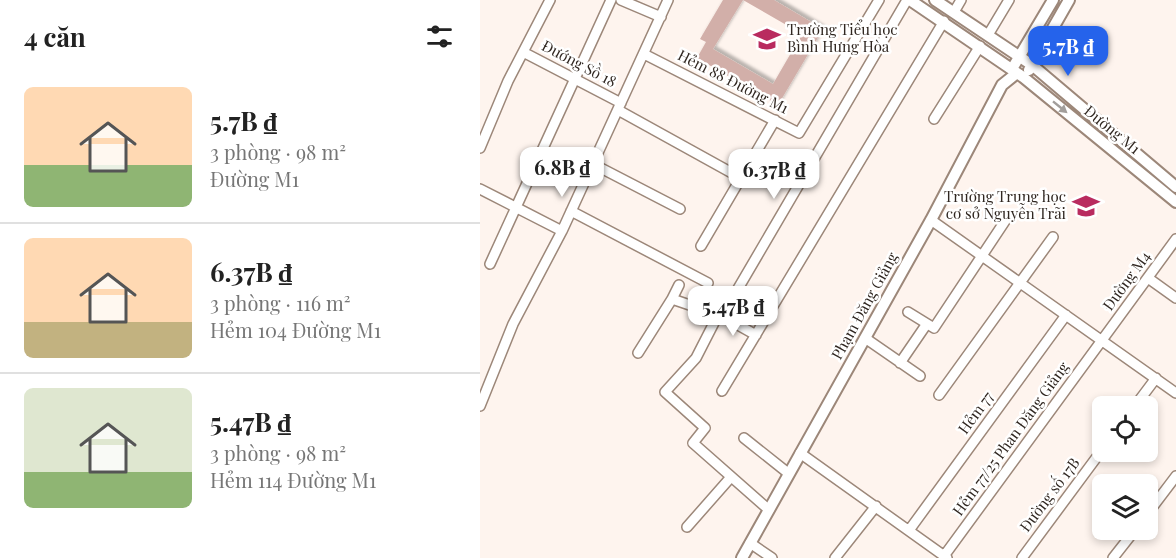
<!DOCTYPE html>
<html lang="vi">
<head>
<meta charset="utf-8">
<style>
  :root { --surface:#fff; --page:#f6f6f6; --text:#222; --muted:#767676; --line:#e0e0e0; --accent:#2563eb }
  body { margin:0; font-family:"Playfair Display",serif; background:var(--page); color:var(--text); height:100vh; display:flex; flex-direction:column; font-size:22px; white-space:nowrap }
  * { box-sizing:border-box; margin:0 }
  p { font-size:20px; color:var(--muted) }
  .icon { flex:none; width:33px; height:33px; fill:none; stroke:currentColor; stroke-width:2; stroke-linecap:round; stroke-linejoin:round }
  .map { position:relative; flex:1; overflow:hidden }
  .sheet { display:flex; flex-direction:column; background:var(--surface); width:480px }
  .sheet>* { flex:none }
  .tools { position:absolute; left:612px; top:396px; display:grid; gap:12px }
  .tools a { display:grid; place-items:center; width:66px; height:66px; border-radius:9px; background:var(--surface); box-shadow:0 3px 9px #0003; font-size:30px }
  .price { position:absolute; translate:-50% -51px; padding:0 14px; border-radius:12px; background:#fff; color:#222; font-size:20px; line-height:39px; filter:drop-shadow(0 2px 3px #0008) }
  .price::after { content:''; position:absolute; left:50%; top:36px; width:18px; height:14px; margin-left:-9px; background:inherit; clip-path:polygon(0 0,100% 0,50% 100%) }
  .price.active { background:var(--accent); color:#fff }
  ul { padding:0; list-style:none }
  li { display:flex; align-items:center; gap:18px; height:150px; padding:0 24px }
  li+li { border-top:2px solid var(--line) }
  li span { display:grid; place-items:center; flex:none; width:168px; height:120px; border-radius:9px; color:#555 }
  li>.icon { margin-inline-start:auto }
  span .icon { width:72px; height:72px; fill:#fffc; stroke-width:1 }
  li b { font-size:26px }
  h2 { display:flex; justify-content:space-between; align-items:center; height:72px; padding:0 24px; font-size:26px }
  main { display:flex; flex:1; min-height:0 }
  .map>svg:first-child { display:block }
  .building { fill:#d2afa9; filter:url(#shadow) }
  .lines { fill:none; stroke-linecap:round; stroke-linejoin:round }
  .minor-casing { stroke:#9c8779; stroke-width:12 }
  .tertiary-casing { stroke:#9c8779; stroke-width:14 }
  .minor { stroke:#fff; stroke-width:9 }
  .tertiary { stroke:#fff; stroke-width:10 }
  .oneway { fill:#a29e9b }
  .labels { text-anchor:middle; stroke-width:5; stroke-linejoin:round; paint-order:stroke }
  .poi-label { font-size:15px; fill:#302721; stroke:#fff; text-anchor:start }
  .street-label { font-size:15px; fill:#302721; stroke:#fff }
</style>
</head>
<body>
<main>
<section class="sheet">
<h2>4 căn<svg class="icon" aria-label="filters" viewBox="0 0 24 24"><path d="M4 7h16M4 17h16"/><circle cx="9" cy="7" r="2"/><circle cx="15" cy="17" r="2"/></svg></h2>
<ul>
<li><span style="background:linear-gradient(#ffd9b3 65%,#8fb573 0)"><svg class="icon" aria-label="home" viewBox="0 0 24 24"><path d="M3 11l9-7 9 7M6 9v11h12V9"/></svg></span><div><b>5.7B ₫</b><p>3 phòng · 98 m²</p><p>Đường M1</p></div></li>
<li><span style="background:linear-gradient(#ffd9b3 70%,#c2b280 0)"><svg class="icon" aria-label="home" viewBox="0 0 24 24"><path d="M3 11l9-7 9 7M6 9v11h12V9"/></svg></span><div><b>6.37B ₫</b><p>3 phòng · 116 m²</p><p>Hẻm 104 Đường M1</p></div></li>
<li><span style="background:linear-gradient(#dfe7d0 70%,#8fb573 0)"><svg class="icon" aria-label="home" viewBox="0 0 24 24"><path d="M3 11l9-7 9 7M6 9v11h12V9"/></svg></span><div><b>5.47B ₫</b><p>3 phòng · 98 m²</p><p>Hẻm 114 Đường M1</p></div></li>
</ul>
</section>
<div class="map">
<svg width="696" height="558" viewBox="0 0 696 558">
  <defs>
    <filter id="shadow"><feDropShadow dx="3" dy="-3" stdDeviation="1.5" flood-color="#0004"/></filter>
  </defs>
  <rect width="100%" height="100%" fill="#fef4ee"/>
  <path class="building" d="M243 0H263L233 49 293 84 322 34 263 0H294L343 29 298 105 217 58 226 42 220 39Z"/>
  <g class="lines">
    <defs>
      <path id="minor" d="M141 0 181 17
        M474 12 481 0
        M508 35 529 0
        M43 52 141 103
        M164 54 319 133 399 0
        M138 110 261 178
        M454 119 500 46
        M0 148 28 81 70 0
        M113 164 200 209
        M0 189 82 231
        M91 211 228 283
        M451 220 696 393
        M221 246 295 120
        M10 264 131 0
        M668 278 696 298
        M192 299 199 285
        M428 312 454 328 529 215
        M238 315 216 358 185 392 225 428 213 443 289 510
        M242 316 276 335
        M385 338 440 376
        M158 353 192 299 242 316 427 0
        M420 363 446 325
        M242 391 464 21
        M459 395 573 237
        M0 406 33 324 82 231 188 0
        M655 406 676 378
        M264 438 308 473
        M320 453 467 558
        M668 513 696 476
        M207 527 251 477
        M430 529 586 315
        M270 543 292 558
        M464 556 696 239
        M355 558 396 506
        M542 558 622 450
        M633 558 655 530"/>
      <path id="tertiary" d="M430 0 543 77 696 202
        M455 0 552 65 696 187
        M532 69 573 0
        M549 70 589 0
        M262 558 451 220 522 85 537 73"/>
    </defs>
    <use href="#minor" class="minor-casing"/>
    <use href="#tertiary" class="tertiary-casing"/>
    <use href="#minor" class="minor"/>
    <use href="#tertiary" class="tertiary"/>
  </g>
  <defs><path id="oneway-solid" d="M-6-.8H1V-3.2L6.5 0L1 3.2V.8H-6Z" transform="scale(1.5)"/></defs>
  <use class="oneway" href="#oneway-solid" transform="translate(580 107) rotate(39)"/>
  <defs>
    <symbol id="school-bare" viewBox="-9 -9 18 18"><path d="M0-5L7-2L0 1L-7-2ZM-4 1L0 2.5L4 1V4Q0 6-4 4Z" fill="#b92b5f" stroke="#fff" stroke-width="2.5" paint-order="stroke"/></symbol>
  </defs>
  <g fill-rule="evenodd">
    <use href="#school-bare" x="268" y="20" width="38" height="38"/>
    <use href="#school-bare" x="587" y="187" width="38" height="38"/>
  </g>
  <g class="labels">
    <g class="poi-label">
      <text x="307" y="35">Trường Tiểu học<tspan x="307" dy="17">Bình Hưng Hòa</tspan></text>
      <text x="586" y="202" text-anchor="end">Trường Trung học<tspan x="586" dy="17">cơ sở Nguyễn Trãi</tspan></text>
    </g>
    <g class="street-label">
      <text transform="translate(99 64) rotate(28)" y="5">Đướng Sồ 18</text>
      <text transform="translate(253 82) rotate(27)" y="5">Hẻm 88 Đường M1</text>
      <text transform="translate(632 130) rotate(39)" y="5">Đường M1</text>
      <text transform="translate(647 281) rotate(-54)" y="5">Đường M4</text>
      <text transform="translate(385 306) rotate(-61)" y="5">Phạm Đăng Giảng</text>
      <text transform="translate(496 413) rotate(-54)" y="5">Hẻm 77</text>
      <text transform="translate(531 439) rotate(-54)" y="5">Hẻm 77/25 Phan Đăng Giảng</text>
      <text transform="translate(570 495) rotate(-53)" y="5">Đường số 17B</text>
    </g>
  </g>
</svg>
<div class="tools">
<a><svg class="icon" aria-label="locate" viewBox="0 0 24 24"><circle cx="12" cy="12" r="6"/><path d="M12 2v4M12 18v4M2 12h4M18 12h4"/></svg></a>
<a><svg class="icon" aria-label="layers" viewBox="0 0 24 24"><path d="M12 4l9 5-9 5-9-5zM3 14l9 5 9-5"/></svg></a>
</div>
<b class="price active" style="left:588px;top:77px">5.7B ₫</b>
<b class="price" style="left:82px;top:198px">6.8B ₫</b>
<b class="price" style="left:294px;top:200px">6.37B ₫</b>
<b class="price" style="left:253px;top:337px">5.47B ₫</b>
</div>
</main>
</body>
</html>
